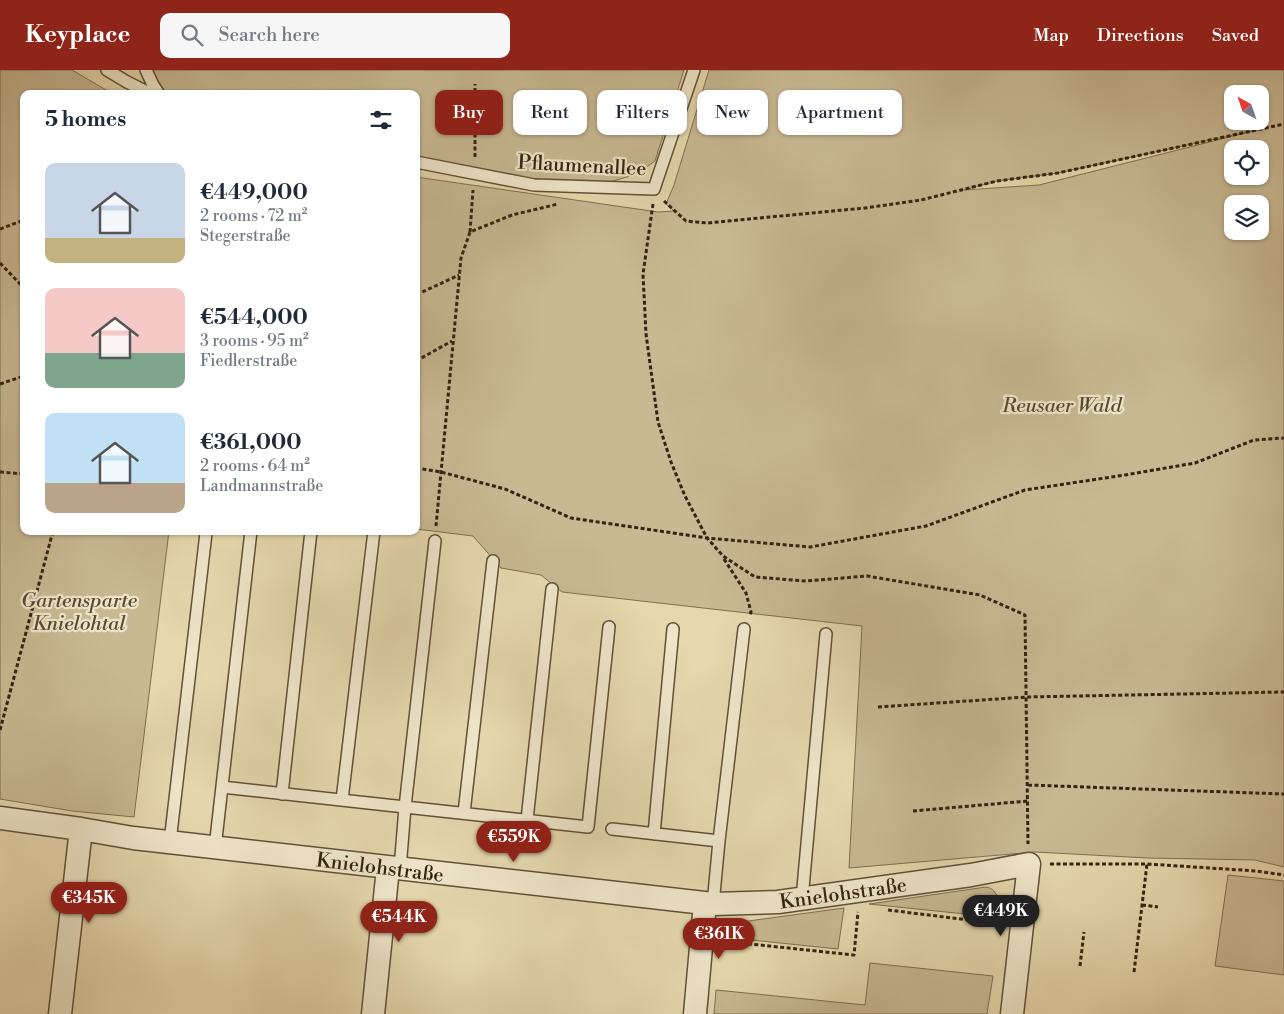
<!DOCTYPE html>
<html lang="en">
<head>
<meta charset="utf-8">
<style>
  :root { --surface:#fff; --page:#f6f6f7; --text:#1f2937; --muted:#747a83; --accent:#8f2418 }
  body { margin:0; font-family:"Libre Bodoni",serif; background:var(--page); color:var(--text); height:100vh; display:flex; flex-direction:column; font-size:19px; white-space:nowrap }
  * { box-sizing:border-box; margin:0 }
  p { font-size:16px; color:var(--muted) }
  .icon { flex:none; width:28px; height:28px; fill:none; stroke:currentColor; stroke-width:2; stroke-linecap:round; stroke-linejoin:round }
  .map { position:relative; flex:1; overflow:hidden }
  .drawer { position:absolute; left:20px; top:20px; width:400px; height:445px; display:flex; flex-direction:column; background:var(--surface); border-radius:10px; box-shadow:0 1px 4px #0004 }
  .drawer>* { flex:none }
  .hud { position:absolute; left:435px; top:20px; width:475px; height:45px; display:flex; gap:10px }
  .needle { width:32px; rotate:320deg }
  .tools { position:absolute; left:1224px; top:15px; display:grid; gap:10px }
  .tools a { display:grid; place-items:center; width:45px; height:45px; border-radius:10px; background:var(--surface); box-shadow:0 1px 4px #0004; font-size:25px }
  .price { position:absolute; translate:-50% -42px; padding:0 11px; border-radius:18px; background:var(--accent); color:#fff; font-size:16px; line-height:32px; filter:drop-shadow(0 1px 2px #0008) }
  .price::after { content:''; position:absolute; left:50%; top:30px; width:15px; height:11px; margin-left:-8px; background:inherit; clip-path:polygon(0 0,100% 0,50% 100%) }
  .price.on { background:#222; color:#fff }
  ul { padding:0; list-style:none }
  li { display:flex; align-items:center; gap:15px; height:125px; padding:0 25px }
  li span { display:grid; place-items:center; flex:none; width:140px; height:100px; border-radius:10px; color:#555 }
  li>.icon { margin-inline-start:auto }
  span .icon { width:60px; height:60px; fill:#fffc; stroke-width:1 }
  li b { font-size:21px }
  h2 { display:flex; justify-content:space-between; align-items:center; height:60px; padding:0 25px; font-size:21px }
  .pill { padding:0 18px; border-radius:10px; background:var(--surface); box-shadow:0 1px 4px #0004; font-size:18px; line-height:45px }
  .pill.on { background:var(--accent); color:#fff }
  header { display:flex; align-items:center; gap:30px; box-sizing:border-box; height:70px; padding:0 25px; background:var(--accent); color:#fff }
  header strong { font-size:24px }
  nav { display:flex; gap:28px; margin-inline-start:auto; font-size:18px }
  .search { width:350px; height:45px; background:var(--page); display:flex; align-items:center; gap:12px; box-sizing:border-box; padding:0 18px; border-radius:10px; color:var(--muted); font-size:19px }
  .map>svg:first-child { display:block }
  .green { fill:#c8b993; stroke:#7e6e52; fill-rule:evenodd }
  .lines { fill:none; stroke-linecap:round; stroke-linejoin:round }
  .service-casing { stroke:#605039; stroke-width:14 }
  .minor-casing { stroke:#605039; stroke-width:25 }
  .path { stroke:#342212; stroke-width:3; stroke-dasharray:4 2.5; stroke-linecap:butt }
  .service { stroke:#efe6ca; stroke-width:11 }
  .minor { stroke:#efe6ca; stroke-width:22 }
  .labels { text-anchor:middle; stroke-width:4.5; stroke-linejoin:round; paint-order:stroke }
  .street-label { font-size:20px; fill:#342212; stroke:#efe6ca }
  .park-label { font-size:20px; font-style:italic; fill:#594832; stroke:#efe6ca }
</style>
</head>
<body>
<header>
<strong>Keyplace</strong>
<div class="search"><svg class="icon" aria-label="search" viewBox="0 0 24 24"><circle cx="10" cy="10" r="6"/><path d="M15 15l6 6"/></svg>Search here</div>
<nav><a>Map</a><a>Directions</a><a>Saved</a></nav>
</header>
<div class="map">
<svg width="1284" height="944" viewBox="0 0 1284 944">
  <rect width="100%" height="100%" fill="#e6d8ad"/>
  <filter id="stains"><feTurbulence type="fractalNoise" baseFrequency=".004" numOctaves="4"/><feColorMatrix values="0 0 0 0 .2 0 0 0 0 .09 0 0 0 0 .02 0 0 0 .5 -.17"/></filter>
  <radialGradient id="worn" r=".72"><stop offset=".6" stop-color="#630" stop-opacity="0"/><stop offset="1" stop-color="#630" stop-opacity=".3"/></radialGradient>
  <path class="green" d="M0 0H72L113 24H24V461H169L134 747 72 741 0 729Z
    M153 0H684L655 91 637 104 593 117 534 115 416 92V24H166L159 16Z
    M709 0H1284V797L1255 790 1148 788 1035 782 849 798 862 556 562 522 541 505 501 498 473 466 416 459V107L658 142 674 141 666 134 674 115ZM1232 24H1260V51H1232ZM1257 60 1039 115 964 120 997 111 1058 103ZM1232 79H1260V106H1232ZM1232 134H1260V161H1232Z
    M1228 805 1284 811V905L1215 896Z
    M986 817C1000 819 1001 838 994 847L869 834Z
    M844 838 838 879 722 867 726 857 734 853Z
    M870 893 993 906 987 944H714L716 920 865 935Z"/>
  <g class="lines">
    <defs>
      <path id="service" d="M107 0 127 12 151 24
        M146 0 153 15 159 24
        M416 92 534 115 654 119 694 0
        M435 471 405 737 588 757 609 557
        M222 717 405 737 400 799
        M282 724 311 461
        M342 730 374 461
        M464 743 493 491
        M527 750 552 519
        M612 759 719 771 713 834
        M654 764 673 559
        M719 771 744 559
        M170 772 206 463
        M215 778 251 461
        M802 829 826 564"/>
      <path id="minor" d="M0 748 81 759 133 768 713 834 778 832 971 805 1029 794 1012 944
        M60 944 81 759
        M373 944 388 798
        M695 944 705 833"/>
    </defs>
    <use href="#service" class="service-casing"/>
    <use href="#minor" class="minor-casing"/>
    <path class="path" d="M475 87V14
      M664 131 686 151 707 153 865 138 921 130 997 111 1058 103 1284 54
      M653 134 643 204 646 264 658 352 671 392 685 426 707 468 723 486 755 507 806 511 867 506 980 525 1025 545 1028 774
      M0 159 24 150
      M470 162 473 120
      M0 193 24 218
      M416 223H420L459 205
      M416 291 452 271
      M0 314 24 306
      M416 398 441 402 505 419 571 448 707 468 810 477 926 456 1025 420 1125 405 1195 393 1254 370 1284 368
      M0 402 24 404
      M436 456 461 188 470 162 512 145 558 134
      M724 489 746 523 751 542 750 545
      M878 637 1027 627 1284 622
      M0 660 53 461
      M1028 715 1284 724
      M913 741 1028 731
      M1050 794H1147L1256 801 1284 805
      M1142 835 1158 837
      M888 840 1001 854
      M722 871 854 885 858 842
      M1080 896 1084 862
      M1134 902 1147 794"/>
    <use href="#service" class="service"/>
    <use href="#minor" class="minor"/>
  </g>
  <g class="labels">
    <g class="street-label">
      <text transform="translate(582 95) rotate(3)" y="7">Pflaumenallee</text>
      <text transform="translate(380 797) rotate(7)" y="7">Knielohstraße</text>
      <text transform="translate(843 823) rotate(-8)" y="7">Knielohstraße</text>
    </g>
    <g class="park-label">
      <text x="1062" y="342">Reusaer Wald</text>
      <text x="79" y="537">Gartensparte<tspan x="79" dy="23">Knielohtal</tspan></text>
    </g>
  </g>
  <rect width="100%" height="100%" filter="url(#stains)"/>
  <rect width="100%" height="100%" fill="url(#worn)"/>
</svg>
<div class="tools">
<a><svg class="needle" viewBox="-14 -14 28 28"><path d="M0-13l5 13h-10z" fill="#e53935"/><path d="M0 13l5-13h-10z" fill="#747a83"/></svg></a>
<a><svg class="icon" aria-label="locate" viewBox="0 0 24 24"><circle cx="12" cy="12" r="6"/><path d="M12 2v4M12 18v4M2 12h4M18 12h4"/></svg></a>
<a><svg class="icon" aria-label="layers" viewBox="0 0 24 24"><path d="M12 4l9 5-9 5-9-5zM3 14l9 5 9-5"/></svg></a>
</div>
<b class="price" style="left:514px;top:793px">€559K</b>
<b class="price" style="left:89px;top:854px">€345K</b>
<b class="price on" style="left:1001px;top:867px">€449K</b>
<b class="price" style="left:399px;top:873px">€544K</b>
<b class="price" style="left:719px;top:890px">€361K</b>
<div class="hud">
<a class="pill on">Buy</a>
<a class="pill">Rent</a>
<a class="pill">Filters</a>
<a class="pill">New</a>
<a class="pill">Apartment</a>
</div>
<section class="drawer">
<h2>5 homes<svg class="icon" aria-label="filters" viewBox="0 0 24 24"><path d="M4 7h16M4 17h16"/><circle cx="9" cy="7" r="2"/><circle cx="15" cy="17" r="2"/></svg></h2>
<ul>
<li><span style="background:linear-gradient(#c9d6e8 75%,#c2b280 0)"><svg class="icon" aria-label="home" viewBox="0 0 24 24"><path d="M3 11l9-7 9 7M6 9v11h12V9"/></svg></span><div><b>€449,000</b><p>2 rooms · 72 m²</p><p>Stegerstraße</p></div></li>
<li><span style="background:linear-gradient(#f6c9c9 65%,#7fa58c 0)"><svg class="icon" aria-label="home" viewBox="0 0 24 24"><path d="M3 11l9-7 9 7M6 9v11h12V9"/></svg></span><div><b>€544,000</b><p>3 rooms · 95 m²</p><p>Fiedlerstraße</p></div></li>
<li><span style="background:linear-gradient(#bfe0f5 70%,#b9a48a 0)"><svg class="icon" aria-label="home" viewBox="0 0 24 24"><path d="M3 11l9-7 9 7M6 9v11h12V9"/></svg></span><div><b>€361,000</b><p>2 rooms · 64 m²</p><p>Landmannstraße</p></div></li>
</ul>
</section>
</div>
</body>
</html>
